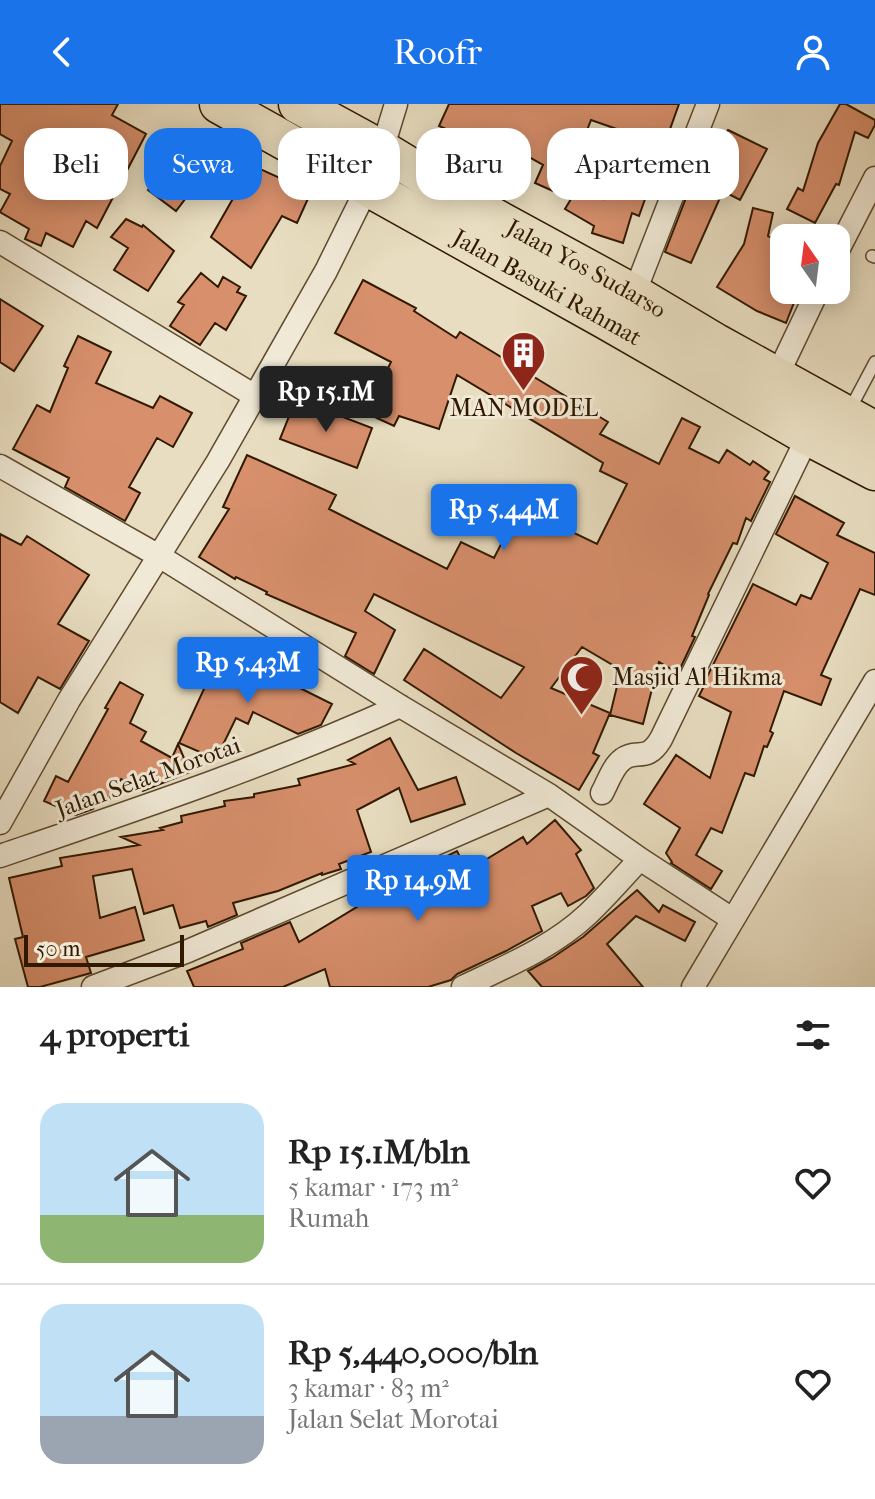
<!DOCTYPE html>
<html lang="id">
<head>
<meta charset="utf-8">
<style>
  :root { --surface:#fff; --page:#f2f2f2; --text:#222; --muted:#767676; --line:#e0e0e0; --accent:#1a73e8 }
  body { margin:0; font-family:"IM FELL French Canon",serif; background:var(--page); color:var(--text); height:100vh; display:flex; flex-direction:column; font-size:30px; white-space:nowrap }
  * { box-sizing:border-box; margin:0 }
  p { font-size:26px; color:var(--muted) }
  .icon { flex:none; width:44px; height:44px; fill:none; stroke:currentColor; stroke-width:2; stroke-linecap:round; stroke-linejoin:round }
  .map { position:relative; height:883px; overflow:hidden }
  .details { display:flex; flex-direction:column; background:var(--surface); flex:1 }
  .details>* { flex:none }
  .guide { position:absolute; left:24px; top:24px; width:828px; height:72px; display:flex; gap:16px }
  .needle { width:52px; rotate:346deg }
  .controls { position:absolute; left:770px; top:120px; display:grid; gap:16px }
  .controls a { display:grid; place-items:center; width:80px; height:80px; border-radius:16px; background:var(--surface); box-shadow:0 4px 20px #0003; font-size:40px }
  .scale { position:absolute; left:24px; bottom:20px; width:160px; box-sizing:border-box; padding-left:8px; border:4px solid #311900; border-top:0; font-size:22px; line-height:28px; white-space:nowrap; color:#311900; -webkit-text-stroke:6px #f0e9d6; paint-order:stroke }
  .price { position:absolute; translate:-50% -68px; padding:0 18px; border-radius:8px; background:var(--accent); color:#fff; font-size:26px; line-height:52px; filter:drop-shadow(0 2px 4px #0008) }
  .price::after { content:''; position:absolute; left:50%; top:48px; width:24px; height:18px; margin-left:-12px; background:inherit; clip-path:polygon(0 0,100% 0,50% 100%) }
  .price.on { background:#222; color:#fff }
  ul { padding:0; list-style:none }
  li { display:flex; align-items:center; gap:24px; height:200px; padding:0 40px }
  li+li { border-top:2px solid var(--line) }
  li span { display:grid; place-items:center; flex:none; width:224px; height:160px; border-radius:24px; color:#555 }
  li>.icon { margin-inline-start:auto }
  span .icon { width:96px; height:96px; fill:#fffc; stroke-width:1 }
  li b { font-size:34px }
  h2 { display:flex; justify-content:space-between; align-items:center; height:96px; padding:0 40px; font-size:34px }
  .pill { padding:0 28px; border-radius:24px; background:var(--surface); box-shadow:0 4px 20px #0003; font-size:28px; line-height:72px }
  .pill.on { background:var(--accent); color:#fff }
  header { display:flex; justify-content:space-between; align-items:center; height:104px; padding:0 40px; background:var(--accent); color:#fff; font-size:36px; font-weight:600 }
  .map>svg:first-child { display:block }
  .building { fill:#d78f6c; stroke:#311900; stroke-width:2; fill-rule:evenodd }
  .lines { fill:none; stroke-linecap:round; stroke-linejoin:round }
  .service-casing { stroke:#5f4a30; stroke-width:14 }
  .minor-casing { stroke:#5f4a30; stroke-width:25 }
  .trunk-casing { stroke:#311900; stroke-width:41 }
  .service { stroke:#f0e9d6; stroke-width:11 }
  .minor { stroke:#f0e9d6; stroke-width:22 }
  .trunk { stroke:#e8ddc0; stroke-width:38 }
  .labels { text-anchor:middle; stroke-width:6; stroke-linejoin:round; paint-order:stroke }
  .street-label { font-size:24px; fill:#311900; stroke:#f0e9d6 }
  .poi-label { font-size:24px; fill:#311900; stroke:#f0e9d6 }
</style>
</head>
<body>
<header><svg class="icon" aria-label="back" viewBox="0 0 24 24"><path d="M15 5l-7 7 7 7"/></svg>Roofr<svg class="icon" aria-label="person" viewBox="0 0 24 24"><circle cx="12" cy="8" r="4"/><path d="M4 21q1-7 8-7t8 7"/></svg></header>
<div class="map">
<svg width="875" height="883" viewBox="0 0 875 883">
  <rect width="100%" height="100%" fill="#e8ddc0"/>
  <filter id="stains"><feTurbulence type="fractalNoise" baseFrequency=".0025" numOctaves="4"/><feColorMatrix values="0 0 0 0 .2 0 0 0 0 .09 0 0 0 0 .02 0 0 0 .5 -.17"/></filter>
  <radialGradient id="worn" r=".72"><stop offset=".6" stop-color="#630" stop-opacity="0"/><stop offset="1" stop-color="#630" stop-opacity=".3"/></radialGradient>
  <path class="building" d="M0 0H118L112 11 146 30 97 124 86 117 73 143 46 129 41 142 25 135 29 125 0 108 10 90 0 85V62L12 37 0 30Z
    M449 0H679L639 112 632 109 623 139 592 129 594 122 565 105 571 95 535 79 543 61 506 40 501 49 439 22ZM591 16 634 31 613 72 604 95 568 75Z
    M840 0H846L875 16V21L868 34 855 28 839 81 836 80 815 119 787 105 798 84 803 87 818 39Z
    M728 26 767 45 740 96 723 87 691 159 665 148 691 81 697 84Z
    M175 49 204 70 176 107 148 86Z
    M249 60 311 88 297 119 282 112 251 164 211 133 235 91Z
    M753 104 773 109 768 132 784 141V186H799L786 219 757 207 717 183 744 140Z
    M126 115 142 123 143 121 174 147 148 187 114 166 128 144 111 133Z
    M201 169 218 183 223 173 240 183 237 188 246 192 226 226 215 219 200 241 170 222 184 201 178 198Z
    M363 176 416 204 414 207 456 234 460 228 608 318 600 330 659 360 682 314 700 323 689 344 719 359 727 346 750 361 753 357 769 368 764 375 770 378 751 417 746 414 737 440 733 439 708 490 709 491 692 532 695 533 678 569 659 558 643 620 610 611 621 566 582 543 551 584 610 609 593 649 599 652 579 686 516 649 404 576 424 545 501 594 524 563 374 490 365 507 395 526 374 570 345 552 356 529 266 490 267 488 236 473 235 475 199 453 229 405 223 403 247 351 336 391 329 405 447 465 461 438 494 454 520 403 597 440 627 380 600 367 603 359 457 271 439 325 399 312 394 322 366 309 391 258 335 229Z
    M0 195 43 222 14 267 0 258Z
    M78 232 111 248 96 279 153 304 160 292 192 309 173 343 157 334 129 383 140 389 125 417 65 383 69 374 13 345 37 301 50 308 68 264 64 262Z
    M296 295 372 324 357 364 280 335Z
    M795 392 844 419 837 431 875 449V491L860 485 821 571 831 575 821 601 784 587 770 627 773 629 767 643 764 642 754 672 745 669 722 729 711 724 696 751 722 767 711 785 671 759 672 758 666 749 680 724 644 700 676 651 710 674 731 608 699 592 703 584 702 583 753 480 796 501 801 491 811 495 828 459 776 430Z
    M0 430 21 441 27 432 89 471 58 520 89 537 60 585 38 573 18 609 0 598Z
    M221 548 285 579 286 577 332 600 321 621 298 630 253 608 248 620 236 614 216 655 179 639Z
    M120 578 143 591 130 619 146 628 141 637 172 654 178 640 190 668 143 687 121 675 109 696 100 691 93 705 76 711 44 697 56 672 68 678 108 605 105 604Z
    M390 634 418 686 456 673 465 700 411 718 399 684 357 706 371 748 339 760 341 765 322 771V769L278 787 233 799 237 811 208 823 206 817 180 824 173 801 144 810 132 765 93 772 100 814 135 803 144 836 86 853 91 869 40 883H28L15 835 23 833 9 774 62 762 60 754 139 741 121 733 163 726 160 724 182 718 181 712 225 702 224 697 254 693V690L300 681 298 675 355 660 348 656Z
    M555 716 581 746 576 750 594 784 586 792 568 802 561 789 532 802 542 827 506 847 457 870 451 876 428 883H330L325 865 283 883H194L187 867 243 845 241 839 290 818 299 838 360 801 358 796 457 747 467 767 523 733 527 740Z
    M637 786 659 808 663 801 695 818 685 837 636 812 607 840 643 883H542L528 867 552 854 583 833Z"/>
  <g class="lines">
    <defs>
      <path id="service" d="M872 152 875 153
        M849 307 875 258"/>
      <path id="minor" d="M0 138 255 292
        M836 150 875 74
        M634 190 708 0
        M777 272 818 186
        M0 362 159 452 400 602 549 691 640 755 732 815
        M602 689C608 678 613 662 623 655 637 644 646 660 661 635L808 332
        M0 719 69 596 218 357 326 167 367 84 382 46 396 0
        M0 752C135 706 270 661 400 602
        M93 883 188 847 549 691
        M463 883C507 862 553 843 588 810 606 793 623 773 640 755
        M693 883 875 577"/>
      <g id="trunk">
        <path id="s1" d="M219 0 606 216 808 332 875 367"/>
        <path id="s2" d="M298 0 382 46 491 112 634 190 716 239 875 327"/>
      </g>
    </defs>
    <use href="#service" class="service-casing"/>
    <use href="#minor" class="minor-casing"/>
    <use href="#trunk" class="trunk-casing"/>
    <use href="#service" class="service"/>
    <use href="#minor" class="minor"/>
    <use href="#trunk" class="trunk"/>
  </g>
  <defs>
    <symbol id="building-pin" viewBox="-11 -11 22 30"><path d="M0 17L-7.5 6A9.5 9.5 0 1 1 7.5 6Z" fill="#8f2418" stroke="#f0e9d6"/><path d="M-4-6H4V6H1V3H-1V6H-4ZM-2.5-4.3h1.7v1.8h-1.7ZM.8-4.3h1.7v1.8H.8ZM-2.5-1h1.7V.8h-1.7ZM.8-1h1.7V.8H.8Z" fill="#fff"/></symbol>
    <symbol id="mosque-pin" viewBox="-11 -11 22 30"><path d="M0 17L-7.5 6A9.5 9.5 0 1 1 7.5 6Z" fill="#8f2418" stroke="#f0e9d6"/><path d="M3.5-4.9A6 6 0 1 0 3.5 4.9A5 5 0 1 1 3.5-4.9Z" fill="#fff"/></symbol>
  </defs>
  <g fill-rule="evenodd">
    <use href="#building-pin" x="498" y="224" width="51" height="69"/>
    <use href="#mosque-pin" x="556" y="548" width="51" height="69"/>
  </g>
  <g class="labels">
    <g class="street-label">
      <text dy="8" stroke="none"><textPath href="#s2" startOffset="332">Jalan Yos Sudarso</textPath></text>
      <text dy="8" stroke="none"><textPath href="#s1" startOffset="376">Jalan Basuki Rahmat</textPath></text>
      <text transform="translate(148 673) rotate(-20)" y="8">Jalan Selat Morotai</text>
    </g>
    <g class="poi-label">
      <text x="524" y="312">MAN MODEL</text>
      <text x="612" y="581" text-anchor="start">Masjid Al Hikma</text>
    </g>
  </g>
  <rect width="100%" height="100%" filter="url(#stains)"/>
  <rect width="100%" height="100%" fill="url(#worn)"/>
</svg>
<div class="controls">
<a><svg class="needle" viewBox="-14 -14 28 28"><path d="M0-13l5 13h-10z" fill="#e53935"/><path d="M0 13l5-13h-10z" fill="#767676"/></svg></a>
</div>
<div class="scale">50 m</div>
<b class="price on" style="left:326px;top:330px">Rp 15.1M</b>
<b class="price" style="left:504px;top:448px">Rp 5.44M</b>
<b class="price" style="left:248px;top:601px">Rp 5.43M</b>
<b class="price" style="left:418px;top:819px">Rp 14.9M</b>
<div class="guide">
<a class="pill">Beli</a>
<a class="pill on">Sewa</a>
<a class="pill">Filter</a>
<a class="pill">Baru</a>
<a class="pill">Apartemen</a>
</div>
</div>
<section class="details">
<h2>4 properti<svg class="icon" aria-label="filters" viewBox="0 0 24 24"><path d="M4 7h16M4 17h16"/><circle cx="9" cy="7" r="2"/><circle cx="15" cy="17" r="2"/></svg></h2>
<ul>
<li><span style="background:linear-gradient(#bfe0f5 70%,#8fb573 0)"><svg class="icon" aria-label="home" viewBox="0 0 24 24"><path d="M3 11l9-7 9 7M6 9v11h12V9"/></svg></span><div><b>Rp 15.1M/bln</b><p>5 kamar · 173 m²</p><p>Rumah</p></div><svg class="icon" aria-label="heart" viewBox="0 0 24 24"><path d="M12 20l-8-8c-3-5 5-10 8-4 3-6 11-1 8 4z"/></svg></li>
<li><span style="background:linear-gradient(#bfe0f5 70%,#9aa5b1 0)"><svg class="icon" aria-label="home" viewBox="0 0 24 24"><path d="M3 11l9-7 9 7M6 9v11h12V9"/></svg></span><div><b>Rp 5,440,000/bln</b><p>3 kamar · 83 m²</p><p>Jalan Selat Morotai</p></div><svg class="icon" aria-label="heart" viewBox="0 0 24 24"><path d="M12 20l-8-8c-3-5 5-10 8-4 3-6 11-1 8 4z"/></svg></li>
</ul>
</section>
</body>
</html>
